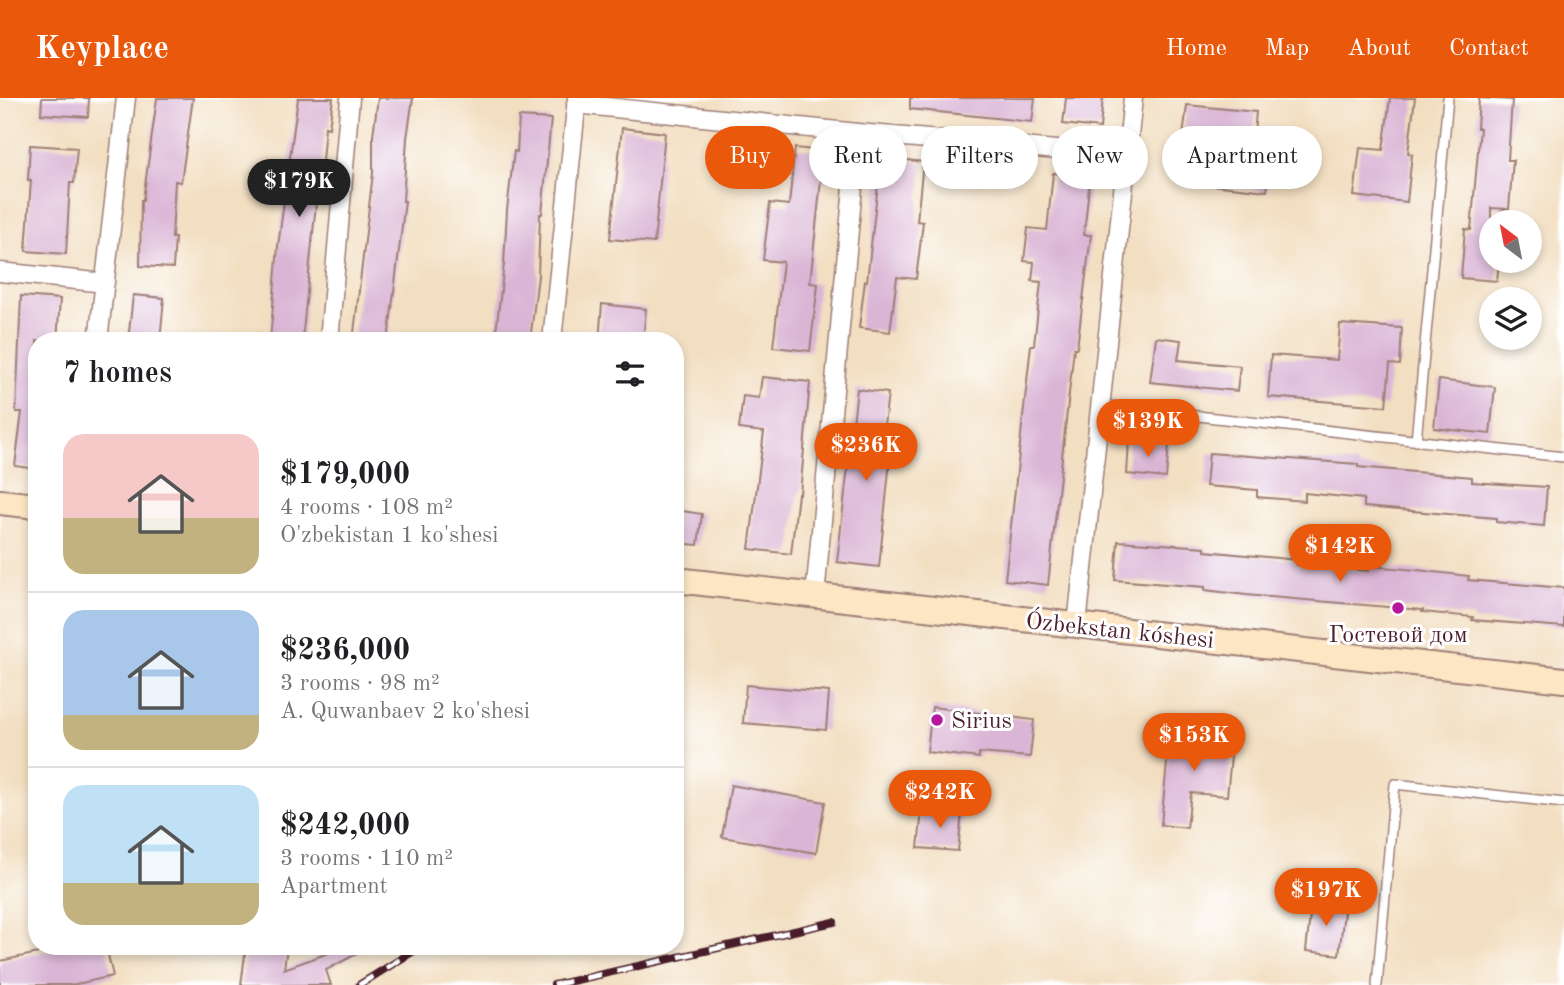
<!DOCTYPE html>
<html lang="en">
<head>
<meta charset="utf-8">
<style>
  :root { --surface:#fff; --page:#f6f6f6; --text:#202124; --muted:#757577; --line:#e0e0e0; --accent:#ea580c }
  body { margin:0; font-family:"Old Standard TT",serif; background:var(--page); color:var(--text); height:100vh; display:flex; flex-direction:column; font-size:26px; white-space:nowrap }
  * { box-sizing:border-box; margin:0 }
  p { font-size:23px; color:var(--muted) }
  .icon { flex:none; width:38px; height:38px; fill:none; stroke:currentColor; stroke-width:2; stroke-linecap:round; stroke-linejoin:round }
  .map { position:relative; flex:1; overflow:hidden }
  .details { position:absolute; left:28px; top:234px; width:656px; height:623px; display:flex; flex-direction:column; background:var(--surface); border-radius:28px; box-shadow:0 4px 10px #0003 }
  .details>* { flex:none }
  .top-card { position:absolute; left:705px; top:28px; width:665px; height:63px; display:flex; gap:14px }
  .needle { width:46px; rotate:328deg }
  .tools { position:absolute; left:1479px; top:112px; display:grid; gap:14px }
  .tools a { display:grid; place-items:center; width:63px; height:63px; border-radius:50%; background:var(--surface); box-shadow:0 4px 10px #0003; font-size:35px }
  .price { position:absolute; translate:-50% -60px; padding:0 16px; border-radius:24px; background:var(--accent); color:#fff; font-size:23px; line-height:46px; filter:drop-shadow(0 2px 4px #0008) }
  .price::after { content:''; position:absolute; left:50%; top:42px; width:21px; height:16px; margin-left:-10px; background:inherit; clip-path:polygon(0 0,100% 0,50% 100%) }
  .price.active { background:#222; color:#fff }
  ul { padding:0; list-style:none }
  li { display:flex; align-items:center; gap:21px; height:175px; padding:0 35px }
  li+li { border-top:2px solid var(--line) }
  li span { display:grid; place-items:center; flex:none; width:196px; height:140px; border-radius:21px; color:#555 }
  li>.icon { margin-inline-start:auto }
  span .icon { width:84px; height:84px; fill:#fffc; stroke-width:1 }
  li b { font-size:30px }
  h2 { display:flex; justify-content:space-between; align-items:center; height:84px; padding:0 35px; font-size:30px }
  .tag { padding:0 24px; border-radius:32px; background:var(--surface); box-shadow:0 4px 10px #0003; font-size:24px; line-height:63px }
  .tag.active { background:var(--accent); color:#fff }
  header { display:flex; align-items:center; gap:42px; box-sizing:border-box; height:98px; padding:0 35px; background:var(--accent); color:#fff }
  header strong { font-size:33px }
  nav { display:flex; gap:38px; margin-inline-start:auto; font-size:24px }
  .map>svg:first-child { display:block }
  .building { fill:#dab5d5 }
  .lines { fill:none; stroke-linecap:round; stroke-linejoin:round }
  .lane-casing { stroke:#9e7e76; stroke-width:12 }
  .street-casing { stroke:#9e7e76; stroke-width:21 }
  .secondary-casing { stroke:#9e7e76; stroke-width:28 }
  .lane { stroke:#fff; stroke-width:9 }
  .street { stroke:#fff; stroke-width:18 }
  .secondary { stroke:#fce6c4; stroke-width:24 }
  .rail-casing { stroke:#4a1f2b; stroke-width:8 }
  .rail { stroke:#fff; stroke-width:5; stroke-dasharray:16; stroke-linecap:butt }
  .poi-dot { fill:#b5179e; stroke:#fff; stroke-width:2.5 }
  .labels { text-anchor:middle; stroke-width:6; stroke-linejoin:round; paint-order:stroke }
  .street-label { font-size:24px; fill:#4a1f2b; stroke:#fff }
  .poi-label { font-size:24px; fill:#4a1f2b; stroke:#fff }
</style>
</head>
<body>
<header>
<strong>Keyplace</strong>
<nav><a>Home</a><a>Map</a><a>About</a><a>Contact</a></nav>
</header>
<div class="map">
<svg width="1564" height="887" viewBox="0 0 1564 887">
  <rect width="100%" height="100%" fill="#fff"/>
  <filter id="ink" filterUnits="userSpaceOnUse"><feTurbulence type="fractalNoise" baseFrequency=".0143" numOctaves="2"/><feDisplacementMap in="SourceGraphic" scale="14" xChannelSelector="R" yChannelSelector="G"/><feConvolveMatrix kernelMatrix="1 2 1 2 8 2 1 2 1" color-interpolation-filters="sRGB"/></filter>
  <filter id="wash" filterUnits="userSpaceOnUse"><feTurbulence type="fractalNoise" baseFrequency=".00686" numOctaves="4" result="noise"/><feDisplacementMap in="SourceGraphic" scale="28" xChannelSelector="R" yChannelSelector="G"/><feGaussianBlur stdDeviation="1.57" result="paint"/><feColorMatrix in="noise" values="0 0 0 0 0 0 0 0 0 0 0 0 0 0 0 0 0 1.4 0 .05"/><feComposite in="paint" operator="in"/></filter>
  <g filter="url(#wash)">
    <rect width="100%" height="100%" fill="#f2dec0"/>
    <g id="blocks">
      <path class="building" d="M42 0H89L88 19 41 16Z
        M157 0H193L181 84 175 83 172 140H175L173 170 140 168 141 102H143Z
        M298 0H333L329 30 325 29 320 86H318L302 243H270L278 148Z
        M378 0H413L407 40 403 103H405L388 243H353L373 75V37Z
        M910 0H1035L1032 24 910 11Z
        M1066 0H1103L1100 30 1063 26Z
        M1390 0H1415L1408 55 1412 56 1407 104 1354 98 1360 50 1383 52Z
        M1479 0 1512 2 1508 62H1513L1509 111 1491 110V163H1499L1497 183 1461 180 1465 131 1471 132 1480 30H1477Z
        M1187 7 1256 14 1252 58 1271 60 1267 93 1193 85 1198 40 1183 38Z
        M519 19 551 21 542 116H540L538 178 530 243H495L504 166 507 112 514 53 517 54Z
        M622 30 665 35 654 145 610 141Z
        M30 47 77 50 74 85H70L66 156 26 153 31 82H28Z
        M795 50 832 54 829 83 821 82 810 185 818 186 810 253 773 249 783 164 763 162 770 105 789 107Z
        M881 59 923 64 917 123 923 124 916 181 897 179 890 234 859 230 865 183H867Z
        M1053 75 1090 79 1084 137H1091L1077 250H1074L1048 487 1005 482 1031 247H1034L1041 184 1032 183 1034 164 1024 163 1028 130 1047 132Z
        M133 197 164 200 160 243H128Z
        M21 198 60 201 57 243H37V371L15 368 22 314H16Z
        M602 206 646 211 643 243H599Z
        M1340 226 1402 230 1400 267 1390 266 1386 308 1268 299 1271 257 1337 262Z
        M1156 239 1181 242 1178 262 1240 268 1237 293 1150 284Z
        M762 279 810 284 800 396H798L791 456 749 451 764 334 739 331 743 298 759 300Z
        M1439 282 1495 289 1490 336 1434 330Z
        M857 291 888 295 881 352 891 353 879 469 837 464Z
        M1129 343 1169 346 1166 380 1127 376Z
        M1209 355 1358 366V369L1472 379V384L1547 389 1544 428 1496 424V420L1364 409V401L1305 395V403L1257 399V392L1206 388Z
        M676 412 702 416 698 447 676 445Z
        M1118 443 1205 449V453L1297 462V467L1369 473V468L1417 472 1469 478 1468 482 1564 490V529L1472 522 1473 519 1422 514 1423 512 1246 497 1205 492V489L1115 482Z
        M746 587 829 594 826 632 743 625Z
        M932 609 1034 622 1030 659 979 655V660L927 654Z
        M1170 633 1233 639 1227 698 1191 695 1187 730 1161 727Z
        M731 687 825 704 816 755 722 739Z
        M922 712 962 715 958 753 918 750Z
        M1320 802 1345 805 1339 857 1306 853 1311 809 1319 810Z
        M67 849H106L113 878 72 887H0V863Z
        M246 849H287L284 871 345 849H360L362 853 326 872 331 887H241Z"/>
    </g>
  </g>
  <g filter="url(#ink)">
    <use href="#blocks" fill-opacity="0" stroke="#9e7e76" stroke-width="2"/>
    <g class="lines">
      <defs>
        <path id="lane" d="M1100 307 1564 359
          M1416 343 1448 0
          M1377 887 1395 686 1564 705"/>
        <path id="street" d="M576 6 858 35 1127 58
          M0 174 105 185
          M98 243 126 0
          M329 243 350 0
          M552 243 577 0
          M815 498 858 35
          M1077 527 1133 0"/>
        <path id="secondary" d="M0 404 37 408
          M676 482 1564 582"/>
      </defs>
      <use href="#lane" class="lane-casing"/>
      <use href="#street" class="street-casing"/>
      <use href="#secondary" class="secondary-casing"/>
      <use href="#lane" class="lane"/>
      <use href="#street" class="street"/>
      <use href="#secondary" class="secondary"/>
      <defs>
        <path id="rail" d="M359 887 420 849
          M554 887 834 824"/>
      </defs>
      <use href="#rail" class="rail-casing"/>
      <use href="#rail" class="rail"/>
    </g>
  </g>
  <g class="poi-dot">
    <circle cx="1398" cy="510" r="7"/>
    <circle cx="937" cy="622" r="7"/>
  </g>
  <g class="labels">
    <g class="street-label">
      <text transform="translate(1120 532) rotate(6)" y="8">Ózbekstan kóshesi</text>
    </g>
    <g class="poi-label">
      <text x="1398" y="544">Гостевой дом</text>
      <text x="951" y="630" text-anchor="start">Sirius</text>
    </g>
  </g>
</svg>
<div class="tools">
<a><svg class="needle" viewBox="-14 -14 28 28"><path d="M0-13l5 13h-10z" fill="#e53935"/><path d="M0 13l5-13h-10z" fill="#757577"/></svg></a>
<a><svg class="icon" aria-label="layers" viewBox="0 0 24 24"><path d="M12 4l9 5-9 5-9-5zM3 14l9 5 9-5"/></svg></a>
</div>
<b class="price active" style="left:299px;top:121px">$179K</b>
<b class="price" style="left:1148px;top:361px">$139K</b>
<b class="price" style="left:866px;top:385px">$236K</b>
<b class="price" style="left:1340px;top:486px">$142K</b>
<b class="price" style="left:1194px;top:675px">$153K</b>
<b class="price" style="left:940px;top:732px">$242K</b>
<b class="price" style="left:1326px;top:830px">$197K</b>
<div class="top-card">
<a class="tag active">Buy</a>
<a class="tag">Rent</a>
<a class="tag">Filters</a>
<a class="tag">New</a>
<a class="tag">Apartment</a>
</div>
<section class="details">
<h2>7 homes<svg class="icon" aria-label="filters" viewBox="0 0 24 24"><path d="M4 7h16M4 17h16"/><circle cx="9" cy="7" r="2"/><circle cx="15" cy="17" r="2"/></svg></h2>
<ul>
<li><span style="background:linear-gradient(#f6c9c9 60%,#c2b280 0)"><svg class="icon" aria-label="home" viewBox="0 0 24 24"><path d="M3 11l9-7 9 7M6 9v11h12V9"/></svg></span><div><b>$179,000</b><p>4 rooms · 108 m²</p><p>O'zbekistan 1 ko'shesi</p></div></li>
<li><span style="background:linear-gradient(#a9c7e8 75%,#c2b280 0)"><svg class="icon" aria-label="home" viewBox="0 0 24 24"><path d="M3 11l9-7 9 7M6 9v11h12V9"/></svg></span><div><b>$236,000</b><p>3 rooms · 98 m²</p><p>A. Quwanbaev 2 ko'shesi</p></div></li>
<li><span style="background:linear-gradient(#bfe0f5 70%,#c2b280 0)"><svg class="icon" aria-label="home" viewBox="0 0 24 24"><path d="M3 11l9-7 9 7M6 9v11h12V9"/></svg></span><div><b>$242,000</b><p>3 rooms · 110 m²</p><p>Apartment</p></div></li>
</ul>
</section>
</div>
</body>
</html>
